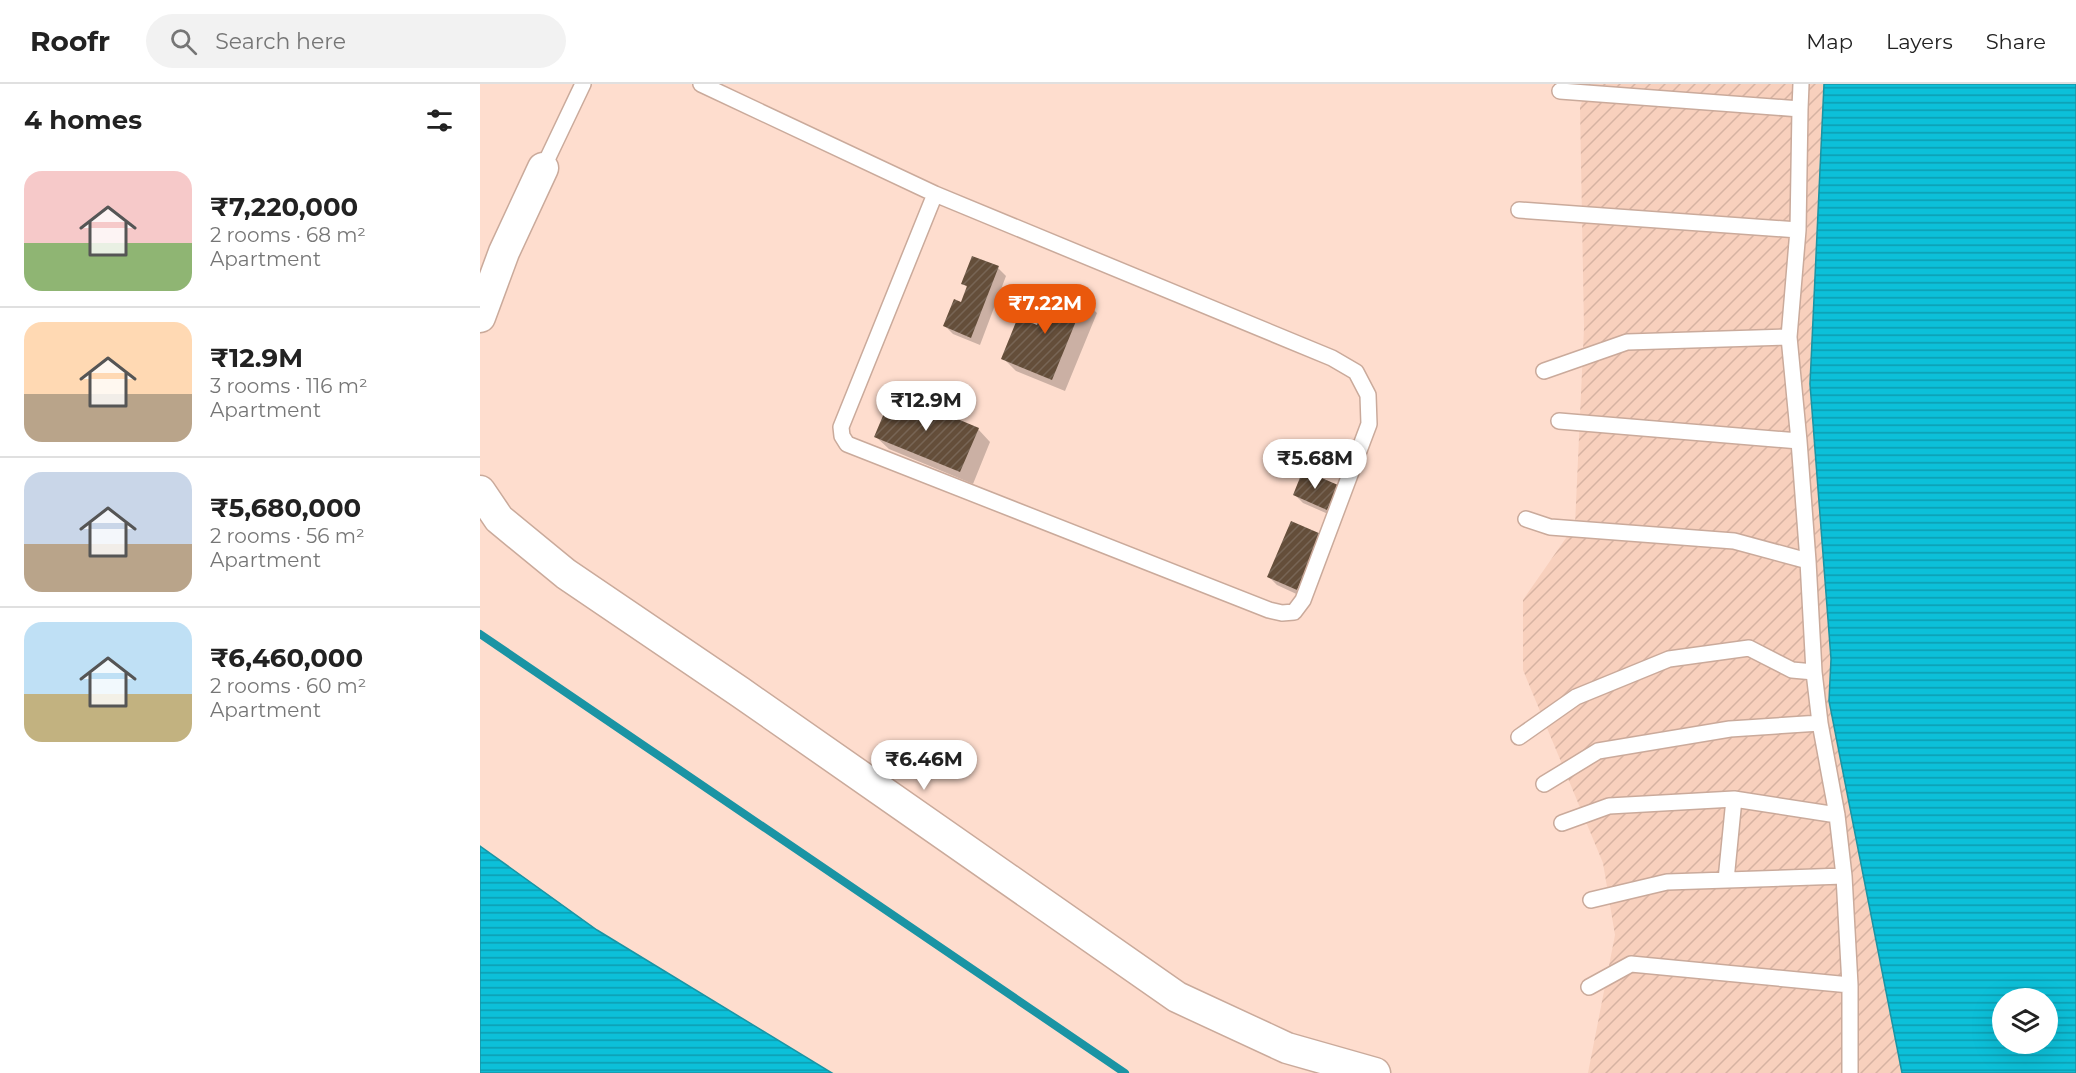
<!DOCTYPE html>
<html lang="en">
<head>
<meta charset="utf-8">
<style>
  :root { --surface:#fff; --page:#f2f2f2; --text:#222; --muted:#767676; --line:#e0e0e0; --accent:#ea580c }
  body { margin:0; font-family:Montserrat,sans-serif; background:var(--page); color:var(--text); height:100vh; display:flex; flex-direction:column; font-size:22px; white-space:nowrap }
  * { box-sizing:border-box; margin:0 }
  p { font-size:20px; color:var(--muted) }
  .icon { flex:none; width:33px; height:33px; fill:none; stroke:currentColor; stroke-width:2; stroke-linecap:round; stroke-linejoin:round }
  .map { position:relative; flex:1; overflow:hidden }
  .drawer { display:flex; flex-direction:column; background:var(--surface); width:480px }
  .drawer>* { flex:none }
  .tools { position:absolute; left:1512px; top:904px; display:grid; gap:12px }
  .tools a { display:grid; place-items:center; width:66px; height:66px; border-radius:50%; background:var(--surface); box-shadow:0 6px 24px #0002; font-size:30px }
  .price { position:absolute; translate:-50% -51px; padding:0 14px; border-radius:21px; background:#fff; color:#222; font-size:20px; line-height:39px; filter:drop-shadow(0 2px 3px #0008) }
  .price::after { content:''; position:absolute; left:50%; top:36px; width:18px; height:14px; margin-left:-9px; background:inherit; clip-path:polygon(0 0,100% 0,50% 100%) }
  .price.current { background:var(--accent); color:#fff }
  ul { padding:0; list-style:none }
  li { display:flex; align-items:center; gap:18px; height:150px; padding:0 24px }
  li+li { border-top:2px solid var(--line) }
  li span { display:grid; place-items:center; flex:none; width:168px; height:120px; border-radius:18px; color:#555 }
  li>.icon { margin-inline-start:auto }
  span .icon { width:72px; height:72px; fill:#fffc; stroke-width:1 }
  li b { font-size:26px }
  h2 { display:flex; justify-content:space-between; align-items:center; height:72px; padding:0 24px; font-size:26px }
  header { display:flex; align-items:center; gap:36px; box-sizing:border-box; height:84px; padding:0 30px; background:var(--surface); border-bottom:2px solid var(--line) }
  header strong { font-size:28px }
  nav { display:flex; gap:33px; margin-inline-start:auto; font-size:21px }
  .search { width:420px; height:54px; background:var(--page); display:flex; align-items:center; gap:15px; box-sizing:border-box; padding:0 21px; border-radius:33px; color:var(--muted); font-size:22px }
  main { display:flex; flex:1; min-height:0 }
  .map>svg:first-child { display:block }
  .industrial { fill:url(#industrial-furrows) }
  .water { fill:url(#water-rules); stroke:#1a94a4; stroke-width:1.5; fill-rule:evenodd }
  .shadow { fill:#0003 }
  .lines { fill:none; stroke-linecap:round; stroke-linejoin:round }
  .stream { stroke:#1a94a4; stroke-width:8 }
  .building { fill:url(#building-hatch) }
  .lane-casing { stroke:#caaa9b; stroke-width:18 }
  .street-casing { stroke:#caaa9b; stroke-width:33 }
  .lane { stroke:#fff; stroke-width:15 }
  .street { stroke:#fff; stroke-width:30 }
</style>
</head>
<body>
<header>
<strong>Roofr</strong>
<div class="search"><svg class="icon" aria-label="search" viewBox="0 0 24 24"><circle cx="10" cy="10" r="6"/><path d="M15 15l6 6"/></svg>Search here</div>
<nav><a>Map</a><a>Layers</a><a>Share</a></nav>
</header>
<main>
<section class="drawer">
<h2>4 homes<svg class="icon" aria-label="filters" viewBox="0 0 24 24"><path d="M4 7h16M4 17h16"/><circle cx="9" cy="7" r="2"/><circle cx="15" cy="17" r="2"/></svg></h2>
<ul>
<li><span style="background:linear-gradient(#f6c9c9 60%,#8fb573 0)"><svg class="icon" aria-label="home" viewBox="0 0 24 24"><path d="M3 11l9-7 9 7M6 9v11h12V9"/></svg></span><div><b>₹7,220,000</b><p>2 rooms · 68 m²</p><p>Apartment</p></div></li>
<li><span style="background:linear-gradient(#ffd9b3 60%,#b9a48a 0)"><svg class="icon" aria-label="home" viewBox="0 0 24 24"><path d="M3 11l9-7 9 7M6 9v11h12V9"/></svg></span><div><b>₹12.9M</b><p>3 rooms · 116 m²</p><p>Apartment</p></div></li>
<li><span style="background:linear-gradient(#c9d6e8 60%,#b9a48a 0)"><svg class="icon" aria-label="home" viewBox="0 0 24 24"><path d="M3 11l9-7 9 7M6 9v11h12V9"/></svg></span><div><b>₹5,680,000</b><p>2 rooms · 56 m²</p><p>Apartment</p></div></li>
<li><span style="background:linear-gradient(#bfe0f5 60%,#c2b280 0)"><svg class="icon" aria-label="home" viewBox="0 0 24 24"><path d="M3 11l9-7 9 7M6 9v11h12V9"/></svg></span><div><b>₹6,460,000</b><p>2 rooms · 60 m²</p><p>Apartment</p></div></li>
</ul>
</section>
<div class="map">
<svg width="1596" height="989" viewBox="0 0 1596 989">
  <defs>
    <pattern id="industrial-furrows" width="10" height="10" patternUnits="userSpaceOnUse" patternTransform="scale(1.5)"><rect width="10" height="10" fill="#f8d0bd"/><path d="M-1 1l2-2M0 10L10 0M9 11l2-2" fill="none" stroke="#d6b3a2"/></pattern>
    <pattern id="water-rules" width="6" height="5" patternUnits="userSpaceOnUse" patternTransform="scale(1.5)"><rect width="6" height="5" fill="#0cc0d9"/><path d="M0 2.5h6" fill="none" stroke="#0d9cb0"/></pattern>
    <pattern id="building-hatch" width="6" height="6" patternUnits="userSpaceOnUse" patternTransform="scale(1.5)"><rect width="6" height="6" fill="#644e3a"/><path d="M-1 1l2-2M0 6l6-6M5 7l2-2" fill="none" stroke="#776555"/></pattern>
  </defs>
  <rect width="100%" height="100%" fill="#feddce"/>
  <path class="industrial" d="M1108 0H1344L1330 300 1351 575 1349 617 1422 989H1108L1135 851 1123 779 1043 586V516L1095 441 1104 244 1100 23Z"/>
  <path class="water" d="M1344 0H1596V989H1422L1349 617 1351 575 1330 300ZM1522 915H1568V960H1522Z
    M0 762 117 846 352 989H0Z"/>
  <path class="shadow" d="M518 184 526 192 500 261 473 250 465 242 481 220 488 204 483 199Z
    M604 217 617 229 585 307 536 287 523 274Z
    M498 345 510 358 493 400 409 365 396 353Z
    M857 402 865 410 855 433 823 419 815 411Z
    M840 451 825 514 797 501 789 493Z"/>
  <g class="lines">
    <path class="stream" d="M0 550 645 989"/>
  </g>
  <path class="building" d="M492 172 519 182 491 254 463 242 474 215 481 218 487 202 481 200Z
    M572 202 605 215 572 296 521 275 538 233 557 241Z
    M413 308 499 344 480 388 394 353Z
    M823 386 858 401 847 426 813 411Z
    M811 437 841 450 817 506 787 493Z"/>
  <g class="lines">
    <defs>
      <path id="lane" d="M221 0 455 110 852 274 876 288 888 311 889 340 823 516 814 528 802 529 789 526 367 360 362 352 361 343 455 110
        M1080 7 1320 25 1318 146
        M1320 25 1321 0
        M63 84 103 0
        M1039 126 1318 146 1309 253
        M1064 287 1147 258 1309 253 1319 357
        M1079 337 1319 357 1328 477
        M1046 435 1070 443 1254 457 1328 477 1334 588
        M1039 653 1096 613 1189 575 1269 564 1312 586 1334 588 1340 639
        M1064 700 1118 667 1250 645 1340 639 1357 731 1364 792
        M1082 739 1129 722 1254 715 1357 731
        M1246 796 1254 715
        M1111 816 1187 798 1364 792 1370 901V989
        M1109 903 1151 880 1370 901"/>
      <path id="street" d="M0 233 24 168 63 84
        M0 407 19 435 86 490 260 608 697 913 807 964 895 989"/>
    </defs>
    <use href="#lane" class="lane-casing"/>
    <use href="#street" class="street-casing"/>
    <use href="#lane" class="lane"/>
    <use href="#street" class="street"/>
  </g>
</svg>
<div class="tools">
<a><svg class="icon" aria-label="layers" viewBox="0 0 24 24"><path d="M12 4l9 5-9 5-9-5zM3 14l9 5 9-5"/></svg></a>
</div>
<b class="price current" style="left:565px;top:251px">₹7.22M</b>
<b class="price" style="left:446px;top:348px">₹12.9M</b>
<b class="price" style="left:835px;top:406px">₹5.68M</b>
<b class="price" style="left:444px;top:707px">₹6.46M</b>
</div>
</main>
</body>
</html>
